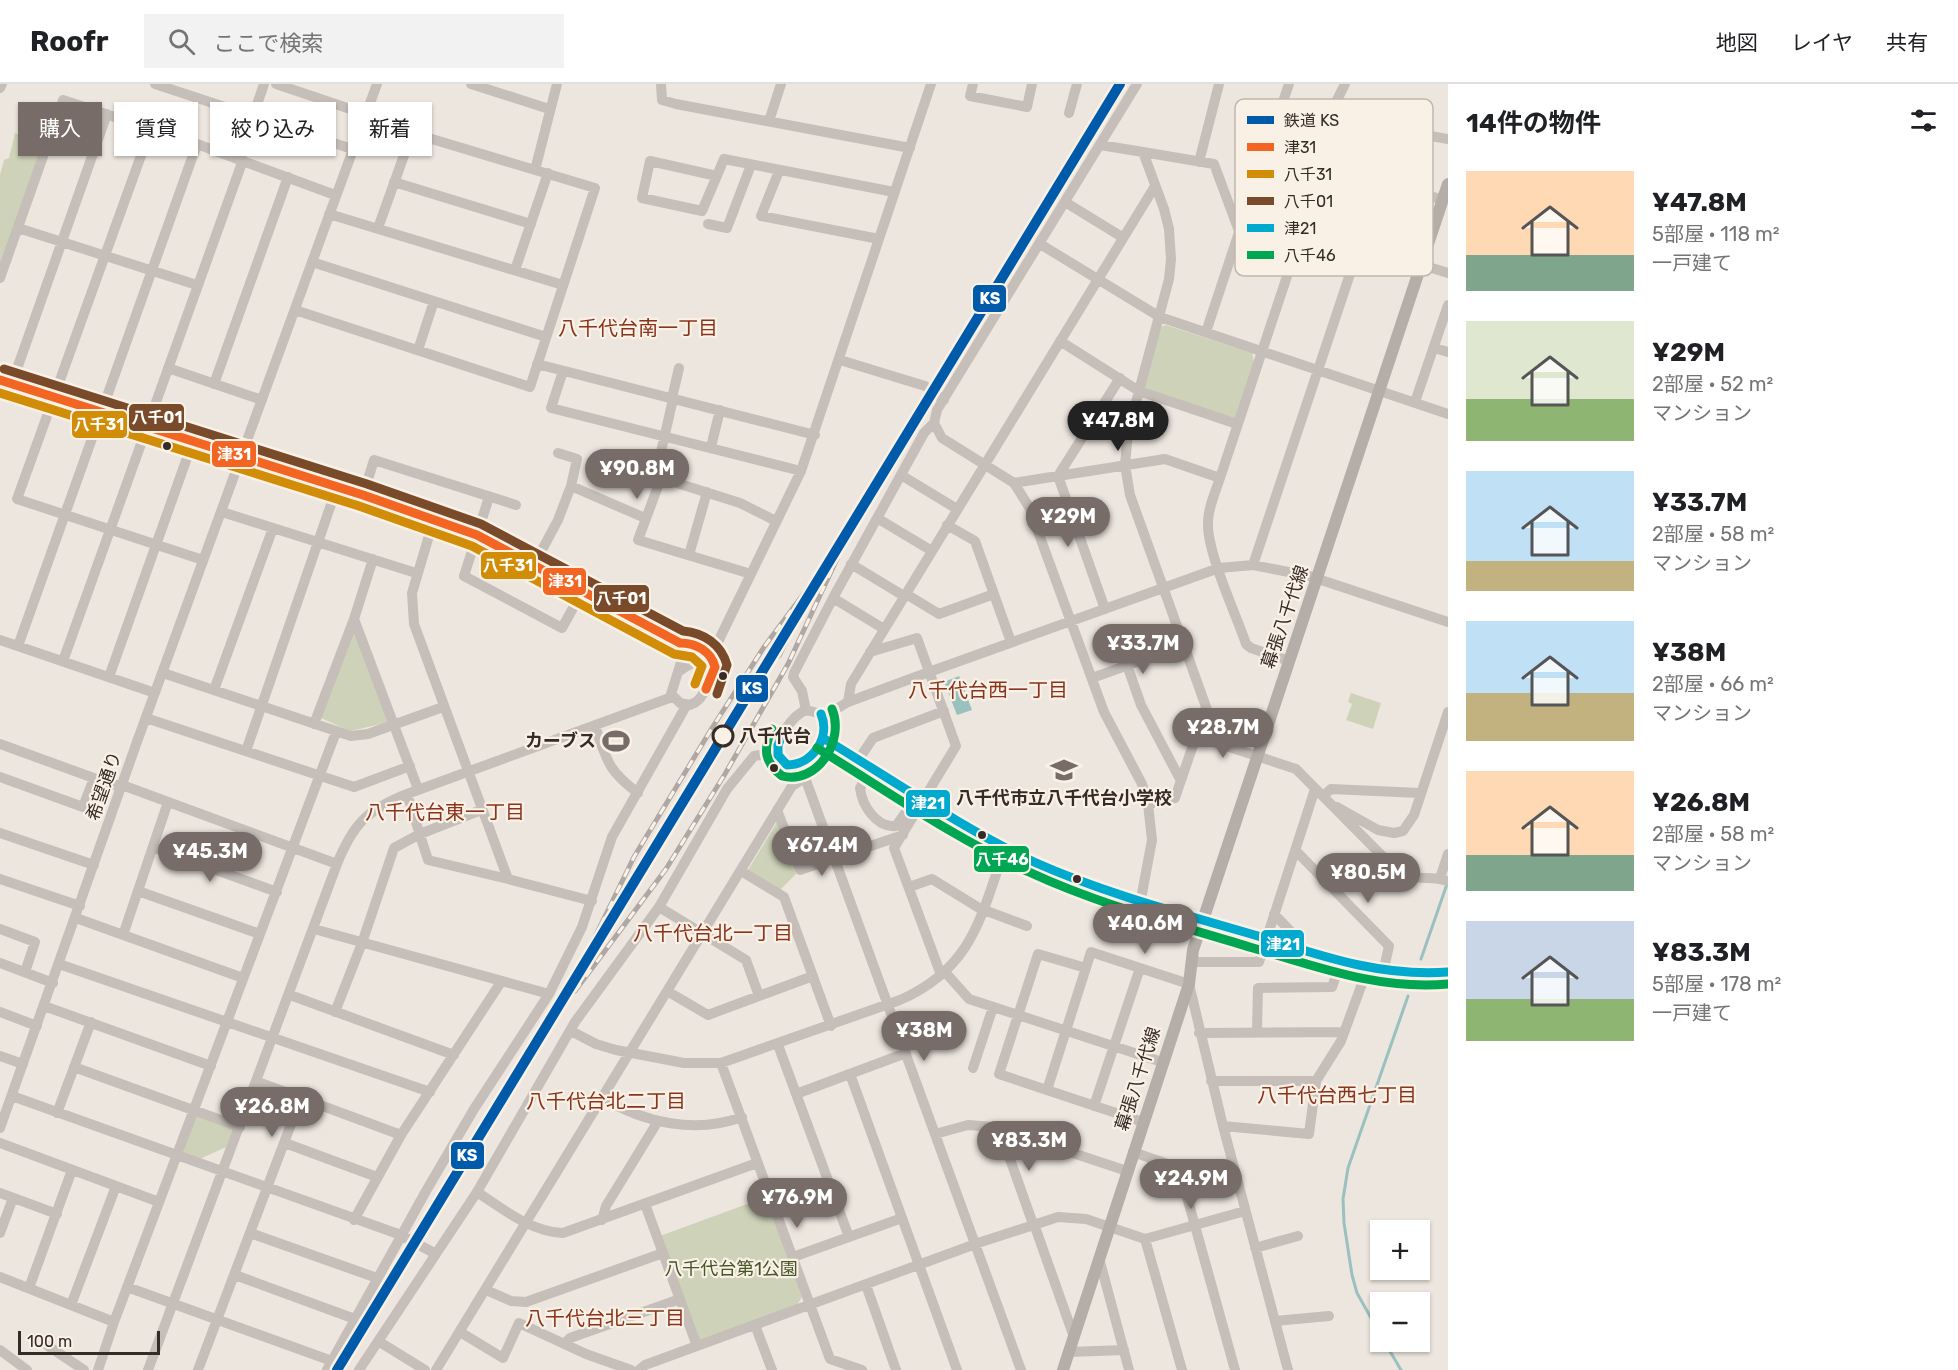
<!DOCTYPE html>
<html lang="ja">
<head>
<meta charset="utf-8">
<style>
  :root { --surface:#fff; --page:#f2f2f2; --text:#202124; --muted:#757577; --line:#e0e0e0; --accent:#776c67 }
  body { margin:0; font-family:Rubik,"Noto Sans JP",sans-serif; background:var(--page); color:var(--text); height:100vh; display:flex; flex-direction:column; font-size:22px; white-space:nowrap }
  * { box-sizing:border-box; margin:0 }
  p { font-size:20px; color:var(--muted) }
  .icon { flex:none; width:33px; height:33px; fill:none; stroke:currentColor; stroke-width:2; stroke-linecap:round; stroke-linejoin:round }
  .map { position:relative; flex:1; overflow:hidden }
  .drawer { display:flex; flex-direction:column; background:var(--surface); width:510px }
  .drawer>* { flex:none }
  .guide { position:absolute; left:18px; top:18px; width:570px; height:54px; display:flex; gap:12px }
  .tools { position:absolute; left:1370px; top:1136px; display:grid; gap:12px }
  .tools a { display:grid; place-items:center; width:60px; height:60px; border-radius:0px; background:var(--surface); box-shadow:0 2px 4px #0004; font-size:30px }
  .scale { position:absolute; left:18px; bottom:15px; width:142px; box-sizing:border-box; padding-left:6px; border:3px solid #372b27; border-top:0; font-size:16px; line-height:21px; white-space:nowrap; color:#372b27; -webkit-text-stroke:4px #faf1e6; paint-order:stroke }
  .price { position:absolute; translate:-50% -51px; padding:0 14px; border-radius:21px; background:var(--accent); color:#fff; font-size:20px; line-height:39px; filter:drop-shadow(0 2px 3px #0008) }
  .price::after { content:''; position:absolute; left:50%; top:36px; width:18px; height:14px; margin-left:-9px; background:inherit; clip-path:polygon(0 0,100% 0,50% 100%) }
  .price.active { background:#222; color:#fff }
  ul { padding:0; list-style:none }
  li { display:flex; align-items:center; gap:18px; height:150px; padding:0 18px }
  li span { display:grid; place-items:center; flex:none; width:168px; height:120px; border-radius:0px; color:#555 }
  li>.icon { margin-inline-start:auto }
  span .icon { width:72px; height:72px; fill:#fffc; stroke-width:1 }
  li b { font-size:26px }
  h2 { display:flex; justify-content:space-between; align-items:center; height:72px; padding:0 18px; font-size:26px }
  .chip { padding:0 21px; border-radius:0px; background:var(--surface); box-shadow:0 2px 4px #0004; font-size:21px; line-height:54px }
  .chip.active { background:var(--accent); color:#fff }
  header { display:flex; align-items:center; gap:36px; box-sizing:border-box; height:84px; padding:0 30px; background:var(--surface); border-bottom:2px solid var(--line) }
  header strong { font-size:28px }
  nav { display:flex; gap:33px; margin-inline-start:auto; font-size:21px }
  .search { width:420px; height:54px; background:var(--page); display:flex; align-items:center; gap:15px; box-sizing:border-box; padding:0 21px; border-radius:0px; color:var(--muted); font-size:22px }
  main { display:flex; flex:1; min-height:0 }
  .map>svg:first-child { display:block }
  .green { fill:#ced2b8 }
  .water { fill:#9ac0bf }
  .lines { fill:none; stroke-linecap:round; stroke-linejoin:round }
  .stream { stroke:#9ac0bf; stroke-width:3 }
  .minor { stroke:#c6beb8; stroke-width:10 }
  .major { stroke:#b4ada8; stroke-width:12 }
  .rail-casing { stroke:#aea7a3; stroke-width:5 }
  .rail { stroke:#faf1e6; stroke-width:3; stroke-dasharray:9; stroke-linecap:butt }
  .bus-1-casing { stroke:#faf1e6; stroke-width:14 }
  .bus-2-casing { stroke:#faf1e6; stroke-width:14 }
  .bus-3-casing { stroke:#faf1e6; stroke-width:14 }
  .bus-4-casing { stroke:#faf1e6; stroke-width:14 }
  .bus-5-casing { stroke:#faf1e6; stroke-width:14 }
  .bus-1 { stroke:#f26522; stroke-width:9 }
  .bus-2 { stroke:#d18d08; stroke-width:9 }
  .bus-3 { stroke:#7a4b2a; stroke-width:9 }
  .bus-4 { stroke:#00a9ce; stroke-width:9 }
  .bus-5 { stroke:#00a651; stroke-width:9 }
  .rail-1-casing { stroke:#faf1e6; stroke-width:15 }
  .rail-1 { stroke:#005aaa; stroke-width:10 }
  .bus-dot { fill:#372b27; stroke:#faf1e6; stroke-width:2 }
  .stop-dot { fill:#faf1e6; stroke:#372b27; stroke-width:3 }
  .labels { text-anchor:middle; stroke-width:4.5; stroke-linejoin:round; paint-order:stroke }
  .street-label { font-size:18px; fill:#372b27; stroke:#faf1e6 }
  .stop-label { font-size:18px; font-weight:bold; fill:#372b27; stroke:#faf1e6; text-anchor:start }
  .poi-label { font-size:18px; font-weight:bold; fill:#372b27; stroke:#faf1e6; text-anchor:end }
  .park-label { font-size:18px; fill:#465629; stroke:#faf1e6 }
  .neighbourhood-label { font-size:20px; fill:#89341c; stroke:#faf1e6 }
  .key { fill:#faf1e6; stroke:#c0b6ad; stroke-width:1.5 }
  .key-label { font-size:16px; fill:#372b27 }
  .line-badge { stroke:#faf1e6; stroke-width:2 }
  .badge-label { font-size:16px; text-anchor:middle; font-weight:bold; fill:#fff }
</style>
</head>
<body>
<header>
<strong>Roofr</strong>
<div class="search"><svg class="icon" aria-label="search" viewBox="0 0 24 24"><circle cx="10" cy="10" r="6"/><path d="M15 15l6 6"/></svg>ここで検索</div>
<nav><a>地図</a><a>レイヤ</a><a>共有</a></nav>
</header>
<main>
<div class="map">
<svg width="1448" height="1286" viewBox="0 0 1448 1286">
  <rect width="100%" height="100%" fill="#ede6df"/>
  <path class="green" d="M15 49 45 60 0 184V91L4 76 9 74Z
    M1166 241 1252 269 1254 278 1236 334 1231 335 1143 303 1160 243Z
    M354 545 390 638 350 647 321 634Z
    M1351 609 1381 619 1373 645 1346 636 1352 620 1348 618Z
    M777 738 796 790 780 806 748 786Z
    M200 1032 233 1044 226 1063 200 1075 184 1069 183 1065 195 1033Z
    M766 1113 802 1213 797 1221 699 1256 660 1152Z"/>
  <path class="water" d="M959 592 972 626 957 631 944 598Z"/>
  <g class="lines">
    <path class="stream" d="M1421 875 1447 800
      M1380 1250 1357 1209 1352 1191 1344 1139 1343 1115 1348 1084 1408 912
      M1384 1257 1401 1286"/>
    <path class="minor" d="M155 0 352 65
      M276 0 377 34 412 49 595 104 530 303 295 226
      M471 0 549 25
      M661 0 662 16 676 20 910 64
      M973 0 970 12 1027 23 1032 0
      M1137 0 937 326 934 339 942 354 1014 399 1029 423 1104 628 1142 700 1148 720 1152 756 1141 815
      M0 4 2 0
      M1069 29 1077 0
      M253 32 264 0
      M1328 34 1448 55
      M769 37 781 0
      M151 44 17 415 203 476
      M1273 45 1321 54
      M1100 61 1143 68 1164 125 1169 145 1171 175 1169 195 1128 348 1125 381 1130 411 1219 659
      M1143 68 1214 80 1239 147
      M1199 78 1219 0
      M1261 82 1289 0
      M535 86 557 0
      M779 87 761 132 879 155
      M1310 91 1328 34 1345 0
      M717 92 650 77 642 114 702 127 724 75 894 108
      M394 98 531 140
      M1065 118 1122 153
      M329 130 563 201
      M708 140 727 144 751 81
      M18 144 197 201
      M378 144 412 49
      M1040 160 1160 233 1448 330
      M312 178 546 253
      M1422 181 1448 189
      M515 186 548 89
      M0 194 63 16 197 60 335 111
      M1206 248 1261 82 1443 115
      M1060 257 1139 307 1237 340
      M1434 264 1448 268
      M418 266 434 217
      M840 276 925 302 944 316
      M537 280 815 351
      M168 284 262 316
      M563 287 551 324 801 387
      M0 296 363 411 477 451 680 559C689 559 694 562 702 566 721 577 715 589 706 605 701 613 699 618 690 621L680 619 671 610 683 572 680 559
      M12 299 107 30
      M214 300 288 93
      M672 314 679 284
      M1415 318 1448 221
      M711 363 720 326
      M661 368 673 315
      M558 369 577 375 571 402
      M901 391 957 425
      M1014 399 1165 375 1220 394
      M363 411 374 376 516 421
      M489 413 464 492 562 544 583 506
      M222 428 416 489
      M877 434 932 467
      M434 435 412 509 414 540 508 795 592 817
      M947 441 975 457 1011 558
      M689 471 707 408
      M535 479 558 436 571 402 645 434
      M851 480 904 512
      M1253 481 1379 103
      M751 490 638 456 661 394 740 419 776 437
      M906 510 939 530 994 510
      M833 514 884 545
      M1105 525 1058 392 1120 294
      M354 535 418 705
      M0 556 155 609
      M18 562 197 60
      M870 568 917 554 956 662 894 764 941 891
      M63 577 243 76
      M1289 577 1251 564 1246 560C1236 530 1207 469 1208 439 1208 424 1215 409 1220 394L1320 93
      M1127 581 1141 621 1180 695
      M681 586C693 577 708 574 716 562L801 387 931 0
      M163 589 351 652 368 650 443 623
      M109 593 193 357
      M1092 594 1184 561
      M214 606 273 444
      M848 618 851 600 1155 102
      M806 626 802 607 793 593 794 589 833 514 924 349 934 339
      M806 626 822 630C833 649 810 686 787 681L778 671C777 655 791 632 806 626Z
      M823 633 848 618 929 588 1219 484 1253 481 1309 492 1448 538
      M146 634 354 703 410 682
      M314 640 354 535 373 475
      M595 642C607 676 607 686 638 709
      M1196 652 1296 685 1400 790C1416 797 1432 791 1448 797
      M823 654C884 690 943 732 1006 764 1084 804 1179 828 1263 854 1324 874 1383 897 1448 888
      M0 660 113 701H122L337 780
      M246 667 337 403
      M859 675 873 654 944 627
      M800 680 1021 1286
      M872 684 860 704C862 721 876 744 896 742L917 712
      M0 693 83 723 94 694
      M407 710 428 776 508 795
      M1323 712 1331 705 1420 709
      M1148 720 1175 714 1206 623
      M1337 723 1378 746 1394 749 1403 747 1414 731 1448 628
      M777 726 800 786 903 751
      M0 749 94 781
      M153 763 277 808
      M1296 767 1389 862 1383 889
      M741 787 784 813 831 942
      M1440 794 1448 770
      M0 795 80 822
      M909 803 932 795 984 827
      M138 807 260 850
      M659 823 746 876 759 912
      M984 826 1027 842
      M1274 830 1298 855 1305 868
      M76 834 243 894
      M0 845 35 858 25 888
      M314 845 549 910
      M123 851 168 718
      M1191 878H1259L1315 705
      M0 879 53 899
      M59 880 430 1008
      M1086 884 1038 870 999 990 1143 1038
      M945 888 969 915 1162 978
      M667 907 708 931 813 892
      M290 911 454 971
      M44 922 211 982
      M0 928 37 942
      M335 928 362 859 394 764 420 750 481 726
      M571 947 596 960 616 966 684 979H721L900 916C973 884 981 832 1005 764
      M1257 948 1258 904 1332 903 1341 878
      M1199 949 1344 948
      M778 961 849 1153
      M0 972 23 980
      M721 979 830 1275 862 1286
      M74 983 240 1043
      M973 984 993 923
      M850 990 957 1286
      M1211 997H1316
      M258 998 401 1051
      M1047 1006 1091 868 1189 900 1223 1042 1288 1286
      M796 1010 906 969
      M12 1012 401 1151 434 1169
      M603 1014C644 1039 696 1050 742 1033
      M1094 1022 1140 884
      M57 1029 91 938
      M1223 1042 1309 1050 1316 997 1341 957 1367 886
      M0 1044 138 655 377 0
      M999 1044 1033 1140
      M935 1050 968 1041 994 1043 1127 1087
      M0 1059 159 1118
      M285 1059 377 1093
      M1133 1068 1179 1084 1235 1286
      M477 1108C503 1125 531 1148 563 1149L757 1079
      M0 1109 57 1130
      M645 1120 697 1262
      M354 1136 401 1051 501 898
      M602 1136 606 1122 655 1042 656 1036
      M1034 1140 1074 1253
      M0 1149 13 1114
      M250 1149 377 1194
      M1145 1155 1182 1286
      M1255 1164 1298 1152
      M793 1173 902 1134
      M1099 1174 1129 1286
      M235 1191 355 1235
      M0 1193 114 1238
      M866 1201 896 1286
      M127 1203 332 1277
      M29 1204 72 1086
      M486 1206 511 1217 526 1218 663 1169
      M71 1221 116 1102
      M1275 1237 1329 1232
      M755 1241 772 1286
      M460 1248 503 1274 519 1239 586 1270 631 1286
      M378 1257 425 1286
      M564 1260 570 1254 680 1215
      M48 1262 84 1286
      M0 1266 27 1286
      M1069 1268 1124 1266
      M98 1286 114 1238 336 648
      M148 1286 337 780C353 740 367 726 407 710L672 613
      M198 1286 301 1014
      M327 1286 426 1107 474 1025 549 910 582 843 612 753 686 622
      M359 1286 477 1108 575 938 659 823 727 705 754 672 778 668
      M436 1286 792 702 805 694
      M639 1286 645 1281 981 1158 1058 1133 1086 1135 1145 1155 1245 1127"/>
    <path class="major" d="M1063 1286 1189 900 1193 866 1448 100"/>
    <defs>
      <path id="rail" d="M779 572 808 514
        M569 906 634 773 712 644 764 563 834 469
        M575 907 666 785 725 690 788 580 837 475"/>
    </defs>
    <use href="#rail" class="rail-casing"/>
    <use href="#rail" class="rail"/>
    <defs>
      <path id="bus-1" d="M0 296 363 411 477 451 680 559C696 559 711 567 715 583L706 605"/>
      <path id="bus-2" d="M0 309 359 422 472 462 674 570 692 573 702 582 695 600"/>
      <path id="bus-3" d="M4 285 367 400 481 440 683 547C704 549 721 560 727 581L717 610"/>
      <path id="bus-4" d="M783 650 778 661V671L787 681C812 681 831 654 821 630
        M823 654C893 696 960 743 1034 778 1106 810 1183 830 1258 852 1322 872 1380 893 1448 888"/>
      <path id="bus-5" d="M772 645C763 665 764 678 782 692 818 701 845 656 832 625
        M817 664C887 707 954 754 1029 788 1100 821 1178 841 1253 864 1318 883 1378 906 1448 900"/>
    </defs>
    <use href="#bus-1" class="bus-1-casing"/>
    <use href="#bus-2" class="bus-2-casing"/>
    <use href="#bus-3" class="bus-3-casing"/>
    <use href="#bus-4" class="bus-4-casing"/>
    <use href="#bus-5" class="bus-5-casing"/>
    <use href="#bus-1" class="bus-1"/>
    <use href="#bus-2" class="bus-2"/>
    <use href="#bus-3" class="bus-3"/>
    <use href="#bus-4" class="bus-4"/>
    <use href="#bus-5" class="bus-5"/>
    <defs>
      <path id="rail-1" d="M337 1286 1120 0"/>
    </defs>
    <use href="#rail-1" class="rail-1-casing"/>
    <use href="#rail-1" class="rail-1"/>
  </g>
  <defs>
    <symbol id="stadium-bare" viewBox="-9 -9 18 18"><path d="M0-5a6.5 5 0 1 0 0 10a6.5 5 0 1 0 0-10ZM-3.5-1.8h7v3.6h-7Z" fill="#776c67" stroke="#faf1e6" stroke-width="2.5" paint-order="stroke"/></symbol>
    <symbol id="school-bare" viewBox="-9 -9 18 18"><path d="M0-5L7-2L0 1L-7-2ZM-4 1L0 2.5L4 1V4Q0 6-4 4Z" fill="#776c67" stroke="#faf1e6" stroke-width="2.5" paint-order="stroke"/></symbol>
  </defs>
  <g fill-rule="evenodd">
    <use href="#stadium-bare" x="597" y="638" width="38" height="38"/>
    <use href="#school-bare" x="1045" y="667" width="38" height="38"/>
  </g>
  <g class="bus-dot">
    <circle cx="167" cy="362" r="5"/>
    <circle cx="723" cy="592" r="5"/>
    <circle cx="774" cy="684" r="5"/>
    <circle cx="982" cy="751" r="5"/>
    <circle cx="1077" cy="795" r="5"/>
  </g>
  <circle class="stop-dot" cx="723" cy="652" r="10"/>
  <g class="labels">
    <g class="street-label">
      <text transform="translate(1285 533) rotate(-71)" y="6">幕張八千代線</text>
      <text transform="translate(104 702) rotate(-71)" y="6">希望通り</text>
      <text transform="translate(1138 995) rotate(-72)" y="6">幕張八千代線</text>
    </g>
    <g class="stop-label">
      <text x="739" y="658">八千代台</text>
    </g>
    <g class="poi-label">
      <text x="596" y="663">カーブス</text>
      <text x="1064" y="720" text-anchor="middle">八千代市立八千代台小学校</text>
    </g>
    <g class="park-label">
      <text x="731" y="1191">八千代台第1公園</text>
    </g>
    <g class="neighbourhood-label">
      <text x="638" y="251">八千代台南一丁目</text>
      <text x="988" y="613">八千代台西一丁目</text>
      <text x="445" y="735">八千代台東一丁目</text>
      <text x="713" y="856">八千代台北一丁目</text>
      <text x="1337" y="1018">八千代台西七丁目</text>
      <text x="606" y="1024">八千代台北二丁目</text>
      <text x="605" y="1241">八千代台北三丁目</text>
    </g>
  </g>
  <rect x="1235" y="15" width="198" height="177" rx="9" class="key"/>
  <rect x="1247" y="32" width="27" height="8" fill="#005aaa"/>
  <rect x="1247" y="59" width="27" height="8" fill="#f26522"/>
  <rect x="1247" y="86" width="27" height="8" fill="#d18d08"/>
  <rect x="1247" y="113" width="27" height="8" fill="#7a4b2a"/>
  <rect x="1247" y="140" width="27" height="8" fill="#00a9ce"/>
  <rect x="1247" y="167" width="27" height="8" fill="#00a651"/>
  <g class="key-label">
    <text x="1284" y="42">鉄道 KS</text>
    <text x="1284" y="69">津31</text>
    <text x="1284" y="96">八千31</text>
    <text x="1284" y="123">八千01</text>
    <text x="1284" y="150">津21</text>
    <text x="1284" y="177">八千46</text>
  </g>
  <g class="line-badge">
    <rect x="972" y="200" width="35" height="29" rx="6" fill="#005aaa"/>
    <rect x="128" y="319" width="57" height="29" rx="6" fill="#7a4b2a"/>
    <rect x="71" y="326" width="57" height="29" rx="6" fill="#d18d08"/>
    <rect x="211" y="356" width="46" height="28" rx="6" fill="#f26522"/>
    <rect x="480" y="467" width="57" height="29" rx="6" fill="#d18d08"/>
    <rect x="542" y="483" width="45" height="29" rx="6" fill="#f26522"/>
    <rect x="593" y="500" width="57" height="29" rx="6" fill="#7a4b2a"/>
    <rect x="735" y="590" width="34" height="29" rx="6" fill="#005aaa"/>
    <rect x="905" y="705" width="46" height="29" rx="6" fill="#00a9ce"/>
    <rect x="973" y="761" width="57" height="28" rx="6" fill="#00a651"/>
    <rect x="1260" y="845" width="45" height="29" rx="6" fill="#00a9ce"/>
    <rect x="450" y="1057" width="35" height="29" rx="6" fill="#005aaa"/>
  </g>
  <g class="badge-label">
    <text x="990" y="220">KS</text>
    <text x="157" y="339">八千01</text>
    <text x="99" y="346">八千31</text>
    <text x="234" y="376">津31</text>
    <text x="508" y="487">八千31</text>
    <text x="565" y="503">津31</text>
    <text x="621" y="520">八千01</text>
    <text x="752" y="610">KS</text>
    <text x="928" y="725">津21</text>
    <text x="1002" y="781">八千46</text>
    <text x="1283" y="866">津21</text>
    <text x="467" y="1077">KS</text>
  </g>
</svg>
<div class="tools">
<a>+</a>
<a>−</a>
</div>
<div class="scale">100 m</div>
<b class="price active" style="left:1118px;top:368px">¥47.8M</b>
<b class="price" style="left:637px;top:416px">¥90.8M</b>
<b class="price" style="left:1068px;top:464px">¥29M</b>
<b class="price" style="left:1143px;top:591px">¥33.7M</b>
<b class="price" style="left:1223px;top:675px">¥28.7M</b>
<b class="price" style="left:822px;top:793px">¥67.4M</b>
<b class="price" style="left:210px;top:799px">¥45.3M</b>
<b class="price" style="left:1368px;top:820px">¥80.5M</b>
<b class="price" style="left:1145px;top:871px">¥40.6M</b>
<b class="price" style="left:924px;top:978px">¥38M</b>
<b class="price" style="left:272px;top:1054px">¥26.8M</b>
<b class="price" style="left:1029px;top:1088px">¥83.3M</b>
<b class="price" style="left:1191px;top:1126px">¥24.9M</b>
<b class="price" style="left:797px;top:1145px">¥76.9M</b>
<div class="guide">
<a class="chip active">購入</a>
<a class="chip">賃貸</a>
<a class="chip">絞り込み</a>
<a class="chip">新着</a>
</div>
</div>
<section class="drawer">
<h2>14件の物件<svg class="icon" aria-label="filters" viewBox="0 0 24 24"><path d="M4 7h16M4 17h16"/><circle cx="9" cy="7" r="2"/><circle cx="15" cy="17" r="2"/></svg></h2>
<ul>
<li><span style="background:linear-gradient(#ffd9b3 70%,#7fa58c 0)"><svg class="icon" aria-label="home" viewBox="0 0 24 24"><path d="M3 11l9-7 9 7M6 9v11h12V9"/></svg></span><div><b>¥47.8M</b><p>5部屋 · 118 m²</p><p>一戸建て</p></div></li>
<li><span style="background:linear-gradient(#dfe7d0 65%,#8fb573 0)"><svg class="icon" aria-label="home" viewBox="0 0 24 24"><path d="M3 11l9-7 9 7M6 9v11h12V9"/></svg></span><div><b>¥29M</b><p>2部屋 · 52 m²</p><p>マンション</p></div></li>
<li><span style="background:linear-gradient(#bfe0f5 75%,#c2b280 0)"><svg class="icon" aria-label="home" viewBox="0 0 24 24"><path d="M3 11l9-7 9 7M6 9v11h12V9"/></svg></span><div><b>¥33.7M</b><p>2部屋 · 58 m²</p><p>マンション</p></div></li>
<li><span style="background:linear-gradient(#bfe0f5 60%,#c2b280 0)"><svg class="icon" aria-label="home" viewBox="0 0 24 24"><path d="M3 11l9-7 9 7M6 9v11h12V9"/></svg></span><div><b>¥38M</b><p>2部屋 · 66 m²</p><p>マンション</p></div></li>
<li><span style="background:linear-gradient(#ffd9b3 70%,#7fa58c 0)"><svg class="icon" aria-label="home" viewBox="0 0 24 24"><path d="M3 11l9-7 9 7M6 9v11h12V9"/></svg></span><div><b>¥26.8M</b><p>2部屋 · 58 m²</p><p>マンション</p></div></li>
<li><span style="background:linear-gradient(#c9d6e8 65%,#8fb573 0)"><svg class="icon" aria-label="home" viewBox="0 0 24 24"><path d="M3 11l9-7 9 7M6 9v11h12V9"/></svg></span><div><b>¥83.3M</b><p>5部屋 · 178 m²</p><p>一戸建て</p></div></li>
</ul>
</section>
</main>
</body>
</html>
